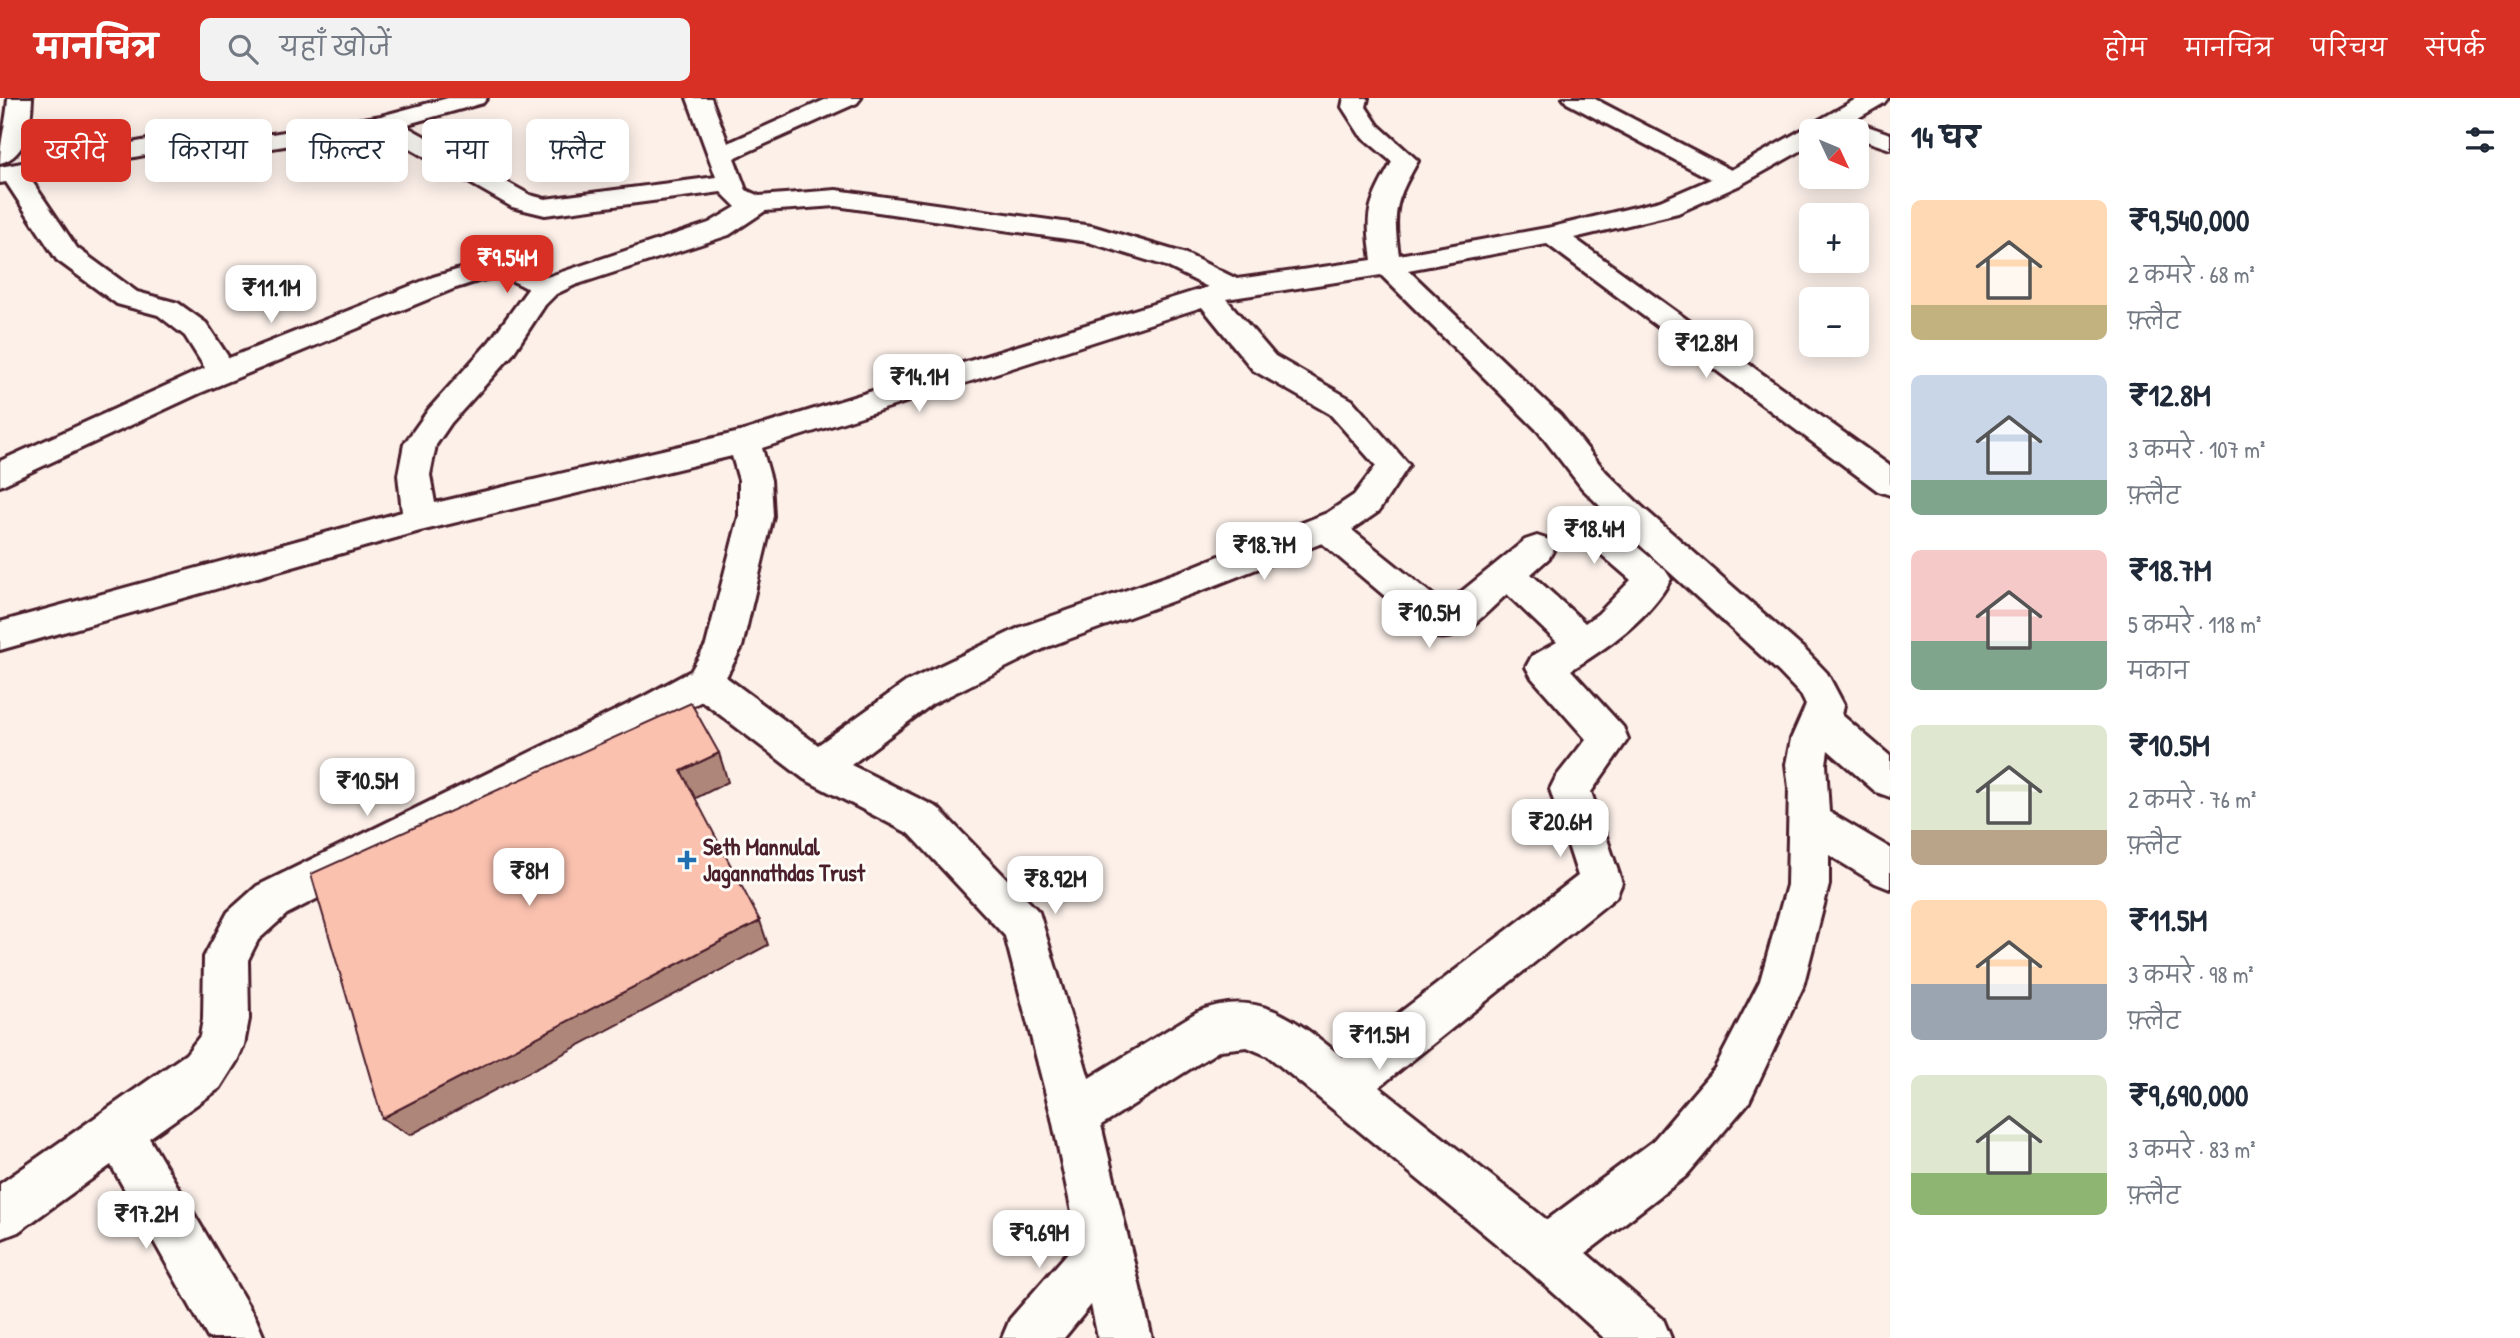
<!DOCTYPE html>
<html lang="hi">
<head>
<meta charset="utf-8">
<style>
  :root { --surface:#fff; --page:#f2f2f3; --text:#1f2937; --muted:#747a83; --accent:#d93025 }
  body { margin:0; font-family:"Patrick Hand","Playpen Sans Deva",sans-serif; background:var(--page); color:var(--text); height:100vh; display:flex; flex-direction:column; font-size:26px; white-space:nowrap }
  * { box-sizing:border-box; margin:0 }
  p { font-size:23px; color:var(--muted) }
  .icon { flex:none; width:38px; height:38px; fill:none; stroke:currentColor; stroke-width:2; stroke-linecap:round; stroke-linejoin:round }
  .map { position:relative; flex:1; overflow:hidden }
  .drawer { display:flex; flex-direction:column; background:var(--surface); width:630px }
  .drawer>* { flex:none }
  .hud { position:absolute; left:21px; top:21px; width:665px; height:63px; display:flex; gap:14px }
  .needle { width:46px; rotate:134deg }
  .buttons { position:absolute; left:1799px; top:21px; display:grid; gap:14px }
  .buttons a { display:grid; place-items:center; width:70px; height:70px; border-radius:10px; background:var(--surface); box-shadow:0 4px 18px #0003; font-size:35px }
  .price { position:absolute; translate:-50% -60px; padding:0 16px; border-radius:14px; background:#fff; color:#222; font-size:23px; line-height:46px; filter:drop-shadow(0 2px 4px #0008) }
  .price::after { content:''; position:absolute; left:50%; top:42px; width:21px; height:16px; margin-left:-10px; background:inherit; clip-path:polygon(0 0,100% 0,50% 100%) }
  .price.current { background:var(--accent); color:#fff }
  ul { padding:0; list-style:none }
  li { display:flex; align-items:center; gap:21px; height:175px; padding:0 21px }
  li span { display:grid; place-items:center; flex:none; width:196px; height:140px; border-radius:10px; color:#555 }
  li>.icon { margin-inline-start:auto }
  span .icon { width:84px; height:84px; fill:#fffc; stroke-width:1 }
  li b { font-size:30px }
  h2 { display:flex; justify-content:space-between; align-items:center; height:84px; padding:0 21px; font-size:30px }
  .chip { padding:0 24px; border-radius:10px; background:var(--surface); box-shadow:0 4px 18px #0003; font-size:24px; line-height:63px }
  .chip.current { background:var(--accent); color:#fff }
  header { display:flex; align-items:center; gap:42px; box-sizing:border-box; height:98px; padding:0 35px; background:var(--accent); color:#fff }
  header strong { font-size:33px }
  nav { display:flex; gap:38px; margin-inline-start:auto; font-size:24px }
  .search { width:490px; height:63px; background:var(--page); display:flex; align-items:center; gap:18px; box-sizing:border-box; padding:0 24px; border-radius:10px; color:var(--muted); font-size:26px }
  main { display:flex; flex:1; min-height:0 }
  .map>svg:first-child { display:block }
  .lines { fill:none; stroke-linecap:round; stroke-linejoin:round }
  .minor-casing { stroke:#4a1f2b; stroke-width:6 }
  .minor { fill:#fdfcf7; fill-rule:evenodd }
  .shaded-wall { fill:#af877a; stroke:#4a1f2b; stroke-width:2 }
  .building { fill:#fac1af; stroke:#4a1f2b; stroke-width:2 }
  .poi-dot { fill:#1f6fb2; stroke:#fdfcf7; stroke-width:2.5 }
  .labels { text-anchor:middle; stroke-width:6; stroke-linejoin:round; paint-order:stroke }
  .poi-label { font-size:23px; font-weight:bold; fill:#4a1f2b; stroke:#fdfcf7; text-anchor:start }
</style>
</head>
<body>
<header>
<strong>मानचित्र</strong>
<div class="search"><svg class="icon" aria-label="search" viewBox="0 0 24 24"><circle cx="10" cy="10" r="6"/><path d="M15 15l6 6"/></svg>यहाँ खोजें</div>
<nav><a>होम</a><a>मानचित्र</a><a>परिचय</a><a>संपर्क</a></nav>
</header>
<main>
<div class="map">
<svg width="1890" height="1240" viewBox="0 0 1890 1240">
  <rect width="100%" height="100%" fill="#fcf0e9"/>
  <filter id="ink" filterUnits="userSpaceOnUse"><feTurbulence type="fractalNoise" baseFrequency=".0143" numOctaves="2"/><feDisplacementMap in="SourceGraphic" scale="14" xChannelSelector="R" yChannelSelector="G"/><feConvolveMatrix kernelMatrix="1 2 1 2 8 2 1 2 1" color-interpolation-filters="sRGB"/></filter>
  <g filter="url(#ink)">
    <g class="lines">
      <defs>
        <path id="minor" d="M8 0H32C31 24 28 58 0 65 0 42 7 22 8 0Z
          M448 0H487L483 5 404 27 530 97 545 101 716 79 687 0H711L728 45 829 0H861L857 5 734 60 746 92 759 98 836 92 1092 128 1186 156 1237 181 1372 162C1365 113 1368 107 1392 64L1360 37 1342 9 1344 0H1368L1366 9 1378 27 1418 63C1396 102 1392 112 1399 157L1552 129 1660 103 1711 81 1567 5 1563 0H1593L1731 72 1858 0H1888L1884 5 1853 23 1890 36V51L1857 40V33H1811V47L1740 87 1678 115 1574 140 1890 368V397L1878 393 1547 146 1408 172 1560 317 1606 374 1641 408 1805 552 1827 575 1844 607 1842 617 1890 658V699L1876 694 1828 652 1826 666 1829 714 1890 750V791L1875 785 1829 757V787L1803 889 1749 1004 1686 1078 1586 1155 1663 1221 1671 1240H1604L1528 1172 1268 958 1247 949 1220 952 1101 1027 1152 1240H1098L1091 1207 1064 1240H1002L1010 1221 1078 1143 1051 1016 1005 838 910 736 804 681 702 603 287 816 258 842 248 862 249 921 244 947 237 963 220 990 149 1040 256 1221 264 1240H208L111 1067 18 1134 0 1141V1086L186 956 200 938 203 921 204 859 228 814 257 788 643 599 691 573 706 547 739 418V382L732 358 420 433 0 552V524L402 414 398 377 404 346 429 311 490 243 528 191C497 172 486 181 453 191L200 295 0 388V363L205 270 185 238 158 217 117 206 57 162 6 84 0 85V69L224 28 255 36H272L381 18ZM379 33 512 109 545 117 721 94 736 109 709 125 547 179 516 164 481 165 433 179 229 260 206 225 178 205 137 194 77 150 29 79 224 42 254 50H272ZM836 108 1088 144 1166 168 1208 189 740 334 435 405 430 377 436 347 451 325 512 257 545 207 556 196 575 187 729 137 765 113ZM1381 177 1538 333 1582 390 1609 417 1590 442 1595 451 1631 482 1598 516 1585 525 1531 476 1549 460 1554 451 1549 442 1537 438 1525 442 1445 507 1352 432 1378 414 1409 367 1352 302 1275 258 1226 201ZM1202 209 1253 272 1330 316 1376 368 1354 397 1327 415 1187 471 1021 529 906 584 818 647 726 579 742 549 773 418 771 382 762 350ZM1630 438 1779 574 1801 597 1806 607 1791 641 1786 666 1789 690 1787 787 1760 883 1715 970 1652 1044 1547 1122 1379 989 1616 799 1622 785 1591 694 1628 641 1623 629 1571 572C1608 549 1649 521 1671 481L1665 472 1628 441ZM1322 445 1432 538C1461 547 1486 514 1507 496L1557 544 1532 558 1526 569 1532 580 1586 641 1556 679 1550 691 1578 778 1342 959C1296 922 1258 889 1197 914L1089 980 1039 814 938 710 851 667 932 606 1047 549 1211 489Z"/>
      </defs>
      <use href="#minor" class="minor-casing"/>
      <use href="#minor" class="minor"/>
    </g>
    <path class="shaded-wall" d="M719 655 728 684 692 702 681 673Z
      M760 823 768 847 410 1037 382 1020Z"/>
    <path class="building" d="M691 605 719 655 681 673 760 823 382 1020 311 776Z"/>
  </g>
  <path class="poi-dot" d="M683.5 751.5h7v7h7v7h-7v7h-7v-7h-7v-7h7z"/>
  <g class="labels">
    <g class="poi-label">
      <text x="703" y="757">Seth Mannulal<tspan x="703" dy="26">Jagannathdas Trust</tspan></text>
    </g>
  </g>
</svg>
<div class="buttons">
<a><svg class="needle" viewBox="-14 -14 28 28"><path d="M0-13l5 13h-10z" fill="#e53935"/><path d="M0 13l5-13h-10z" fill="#747a83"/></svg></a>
<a>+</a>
<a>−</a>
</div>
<b class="price current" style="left:507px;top:197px">₹9.54M</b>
<b class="price" style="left:271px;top:227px">₹11.1M</b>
<b class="price" style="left:1706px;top:282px">₹12.8M</b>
<b class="price" style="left:919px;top:316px">₹14.1M</b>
<b class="price" style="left:1594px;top:468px">₹18.4M</b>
<b class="price" style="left:1264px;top:484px">₹18.7M</b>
<b class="price" style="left:1429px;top:552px">₹10.5M</b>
<b class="price" style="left:367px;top:720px">₹10.5M</b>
<b class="price" style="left:1560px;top:761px">₹20.6M</b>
<b class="price" style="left:529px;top:810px">₹8M</b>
<b class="price" style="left:1055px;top:818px">₹8.92M</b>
<b class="price" style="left:1379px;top:974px">₹11.5M</b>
<b class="price" style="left:146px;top:1153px">₹17.2M</b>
<b class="price" style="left:1039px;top:1172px">₹9.69M</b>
<div class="hud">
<a class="chip current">खरीदें</a>
<a class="chip">किराया</a>
<a class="chip">फ़िल्टर</a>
<a class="chip">नया</a>
<a class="chip">फ़्लैट</a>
</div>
</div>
<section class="drawer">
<h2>14 घर<svg class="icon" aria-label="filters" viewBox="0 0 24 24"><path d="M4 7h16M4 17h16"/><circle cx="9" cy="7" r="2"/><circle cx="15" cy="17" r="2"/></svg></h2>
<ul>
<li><span style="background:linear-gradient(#ffd9b3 75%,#c2b280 0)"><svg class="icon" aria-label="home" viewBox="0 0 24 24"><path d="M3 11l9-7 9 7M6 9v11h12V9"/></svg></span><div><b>₹9,540,000</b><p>2 कमरे · 68 m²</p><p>फ़्लैट</p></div></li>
<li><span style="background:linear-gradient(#c9d6e8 75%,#7fa58c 0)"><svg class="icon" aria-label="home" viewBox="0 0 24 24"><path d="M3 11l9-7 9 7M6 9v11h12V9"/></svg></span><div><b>₹12.8M</b><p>3 कमरे · 107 m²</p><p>फ़्लैट</p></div></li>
<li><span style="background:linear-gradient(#f6c9c9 65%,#7fa58c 0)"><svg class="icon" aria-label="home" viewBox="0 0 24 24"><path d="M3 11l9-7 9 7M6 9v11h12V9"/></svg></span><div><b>₹18.7M</b><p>5 कमरे · 118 m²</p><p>मकान</p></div></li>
<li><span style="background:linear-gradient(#dfe7d0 75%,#b9a48a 0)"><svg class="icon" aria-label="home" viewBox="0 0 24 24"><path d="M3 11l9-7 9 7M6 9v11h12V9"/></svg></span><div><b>₹10.5M</b><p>2 कमरे · 76 m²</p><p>फ़्लैट</p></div></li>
<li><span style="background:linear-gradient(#ffd9b3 60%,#9aa5b1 0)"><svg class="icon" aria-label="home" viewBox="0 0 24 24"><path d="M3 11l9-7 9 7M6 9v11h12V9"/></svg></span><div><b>₹11.5M</b><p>3 कमरे · 98 m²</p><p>फ़्लैट</p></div></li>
<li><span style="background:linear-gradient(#dfe7d0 70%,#8fb573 0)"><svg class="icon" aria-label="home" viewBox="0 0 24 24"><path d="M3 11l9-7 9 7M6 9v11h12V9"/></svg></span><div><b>₹9,690,000</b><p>3 कमरे · 83 m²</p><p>फ़्लैट</p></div></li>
</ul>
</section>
</main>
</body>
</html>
